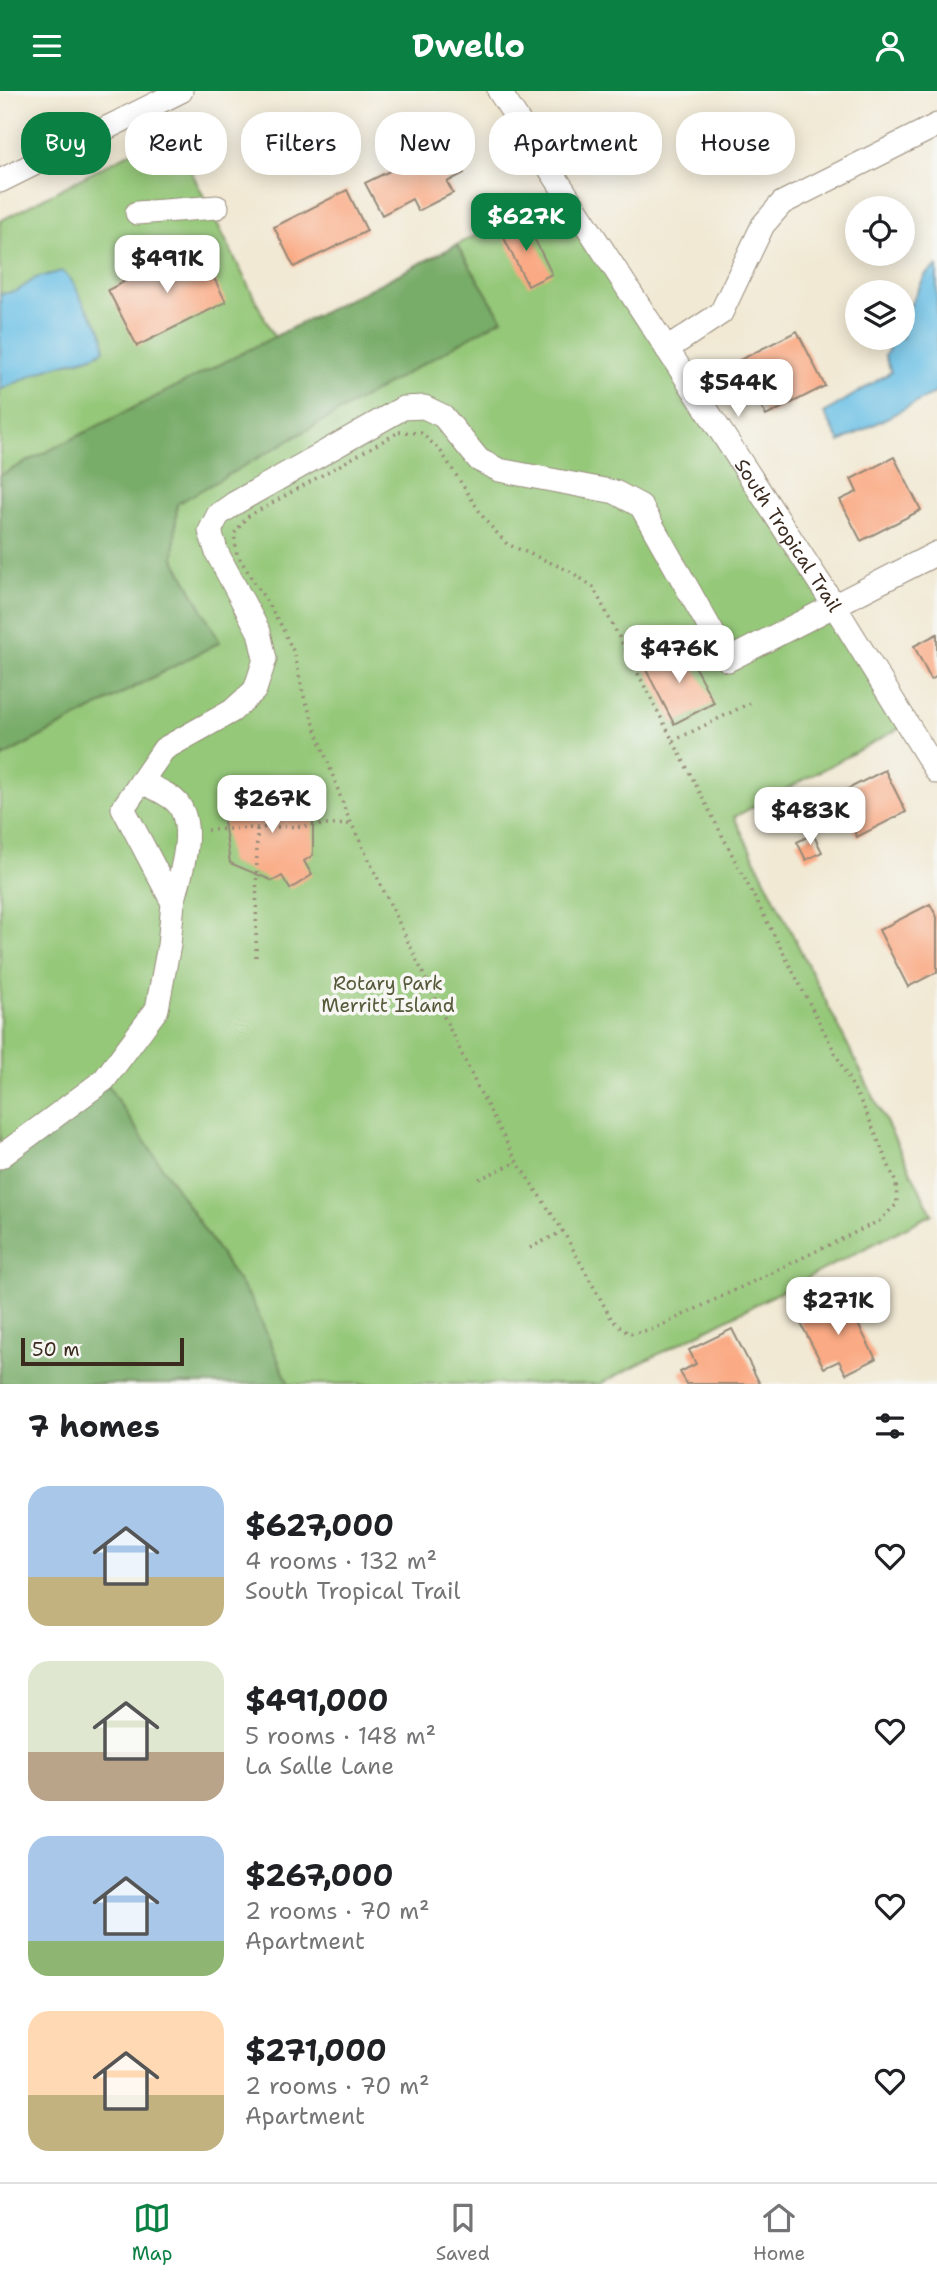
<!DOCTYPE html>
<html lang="en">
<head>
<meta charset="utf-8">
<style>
  :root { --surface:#fff; --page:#f6f6f6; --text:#202124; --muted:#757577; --line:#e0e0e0; --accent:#0b8043 }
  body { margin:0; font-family:"Shantell Sans",sans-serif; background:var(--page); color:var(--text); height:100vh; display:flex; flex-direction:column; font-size:26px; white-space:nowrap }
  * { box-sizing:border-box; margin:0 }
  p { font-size:23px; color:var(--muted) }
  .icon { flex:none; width:38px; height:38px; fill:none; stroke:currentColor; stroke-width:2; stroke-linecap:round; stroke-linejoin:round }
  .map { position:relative; height:1293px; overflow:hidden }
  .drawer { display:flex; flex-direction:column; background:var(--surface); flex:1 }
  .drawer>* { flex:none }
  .top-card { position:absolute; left:21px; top:21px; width:896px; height:63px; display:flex; gap:14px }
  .fabs { position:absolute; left:845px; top:105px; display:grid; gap:14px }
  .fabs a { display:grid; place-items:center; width:70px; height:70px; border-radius:50%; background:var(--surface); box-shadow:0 4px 18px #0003; font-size:35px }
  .scale { position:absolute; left:21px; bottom:18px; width:163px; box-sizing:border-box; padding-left:7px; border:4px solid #3b2a1e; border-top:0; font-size:19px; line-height:24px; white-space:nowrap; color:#3b2a1e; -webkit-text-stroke:5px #f6f6f2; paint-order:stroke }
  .price { position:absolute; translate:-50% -60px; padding:0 16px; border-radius:14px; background:#fff; color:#222; font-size:23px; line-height:46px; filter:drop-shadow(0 2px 4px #0008) }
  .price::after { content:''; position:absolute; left:50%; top:42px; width:21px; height:16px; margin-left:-10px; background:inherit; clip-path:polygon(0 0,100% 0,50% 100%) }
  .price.active { background:var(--accent); color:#fff }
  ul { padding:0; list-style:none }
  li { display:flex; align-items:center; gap:21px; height:175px; padding:0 28px }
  li span { display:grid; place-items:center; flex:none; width:196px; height:140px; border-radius:21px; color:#555 }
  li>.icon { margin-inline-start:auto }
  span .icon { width:84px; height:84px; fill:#fffc; stroke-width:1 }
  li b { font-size:30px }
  h2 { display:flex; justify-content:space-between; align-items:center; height:84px; padding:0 28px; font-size:30px }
  .chip { padding:0 24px; border-radius:28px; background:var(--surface); box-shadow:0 4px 18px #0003; font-size:24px; line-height:63px }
  .chip.active { background:var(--accent); color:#fff }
  header { display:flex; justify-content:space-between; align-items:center; height:91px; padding:0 28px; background:var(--accent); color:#fff; font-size:32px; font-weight:700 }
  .dock { display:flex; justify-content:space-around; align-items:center; height:98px; border-top:2px solid var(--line); background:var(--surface); font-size:19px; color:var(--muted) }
  .dock a { display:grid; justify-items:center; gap:4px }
  .dock .active { color:var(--accent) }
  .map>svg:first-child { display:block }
  .green { fill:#95c879; stroke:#68794c; stroke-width:2 }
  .forest { fill:#78ac69; stroke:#5a6b44; stroke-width:2 }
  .water { fill:#69bfe5; stroke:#527482; stroke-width:2 }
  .building { fill:#faaa84 }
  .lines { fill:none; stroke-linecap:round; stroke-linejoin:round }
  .minor-casing { stroke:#968a79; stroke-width:25 }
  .path { stroke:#968a79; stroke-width:3.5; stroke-dasharray:2 5; stroke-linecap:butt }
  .minor { stroke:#fff; stroke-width:23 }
  .labels { text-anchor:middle; stroke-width:7; stroke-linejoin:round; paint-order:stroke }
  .street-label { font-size:19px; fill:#3b2a1e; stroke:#f6f6f2 }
  .park-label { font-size:19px; fill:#565939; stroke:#f6f6f2 }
</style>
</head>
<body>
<header><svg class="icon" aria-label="menu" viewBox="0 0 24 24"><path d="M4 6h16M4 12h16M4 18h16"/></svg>Dwello<svg class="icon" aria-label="person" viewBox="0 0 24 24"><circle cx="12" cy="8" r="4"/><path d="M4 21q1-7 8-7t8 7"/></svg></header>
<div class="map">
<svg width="937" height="1293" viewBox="0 0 937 1293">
  <rect width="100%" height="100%" fill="#f6f6f2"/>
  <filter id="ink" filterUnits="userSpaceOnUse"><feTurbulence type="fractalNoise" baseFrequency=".0143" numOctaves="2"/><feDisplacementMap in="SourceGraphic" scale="14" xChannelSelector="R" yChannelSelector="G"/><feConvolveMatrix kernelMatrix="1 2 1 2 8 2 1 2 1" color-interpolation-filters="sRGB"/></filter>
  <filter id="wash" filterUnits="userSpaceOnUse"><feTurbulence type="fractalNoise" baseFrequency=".00686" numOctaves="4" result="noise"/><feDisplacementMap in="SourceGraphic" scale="28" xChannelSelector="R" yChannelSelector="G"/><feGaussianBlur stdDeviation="1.57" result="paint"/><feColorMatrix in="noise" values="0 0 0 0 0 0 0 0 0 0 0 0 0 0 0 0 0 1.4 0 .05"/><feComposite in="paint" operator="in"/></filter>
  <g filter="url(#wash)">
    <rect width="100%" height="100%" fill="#f1e9d4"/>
    <path class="green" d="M171 40 274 246 564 100 908 633 734 726 932 1123 600 1293H0V130Z"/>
    <path class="forest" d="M457 154 502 228 177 413 174 467 220 551 0 667V384Z
      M104 989 253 1212 289 1293H0V1066Z"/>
    <path class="water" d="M937 175V301L840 351 824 322 891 281 885 265 894 247H903V229L926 183Z
      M62 180C77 193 75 197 84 213 93 228 107 240 104 259L93 265 49 277 0 299V203L17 200 36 187Z"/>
    <g id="blocks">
      <path class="building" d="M448 49 464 82 447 91 453 102 418 120 412 108 382 124 365 92 398 76 393 66 423 51 427 60Z
        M347 99 367 140 294 176 274 136Z
        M525 129 552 183 528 195 501 141Z
        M197 153 226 211 137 255 108 199Z
        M797 240 825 295 766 325 738 270Z
        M894 366 921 419 861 450 840 409 857 401 851 388Z
        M937 543V585L931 589 914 555Z
        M683 554 714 612 674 633 644 575Z
        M885 679 906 721 857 746 836 704Z
        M267 692 313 713V764L304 770 312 784 290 798 282 785 273 790 230 772 223 724Z
        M813 743 822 761 806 769 797 751Z
        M930 813 937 826V881L908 896 879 839Z
        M844 1206 876 1268 846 1283 839 1270 824 1277 799 1229Z
        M732 1238 760 1293H687L680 1281 696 1273 689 1259Z"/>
    </g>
  </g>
  <g filter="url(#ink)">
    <use href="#blocks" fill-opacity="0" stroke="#968a79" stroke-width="2"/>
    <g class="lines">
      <defs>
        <g id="minor">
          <path id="s1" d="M499 0 834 514 937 681"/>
          <path d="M0 90 181 0"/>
          <path d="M137 122 217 116"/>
          <path d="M667 258 721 222 763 134 782 112 937 34"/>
          <path d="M141 691C153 697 171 703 179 714 196 739 180 786 173 812"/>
          <path d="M0 1066 104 989 157 918 169 854 173 812 123 717 164 658 232 620 255 599 265 568 259 541 217 462 210 440 218 424 235 412 403 317 424 316 443 325 479 369 499 379 615 401 641 415 728 569 937 462"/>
        </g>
      </defs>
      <use href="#minor" class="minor-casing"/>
      <path class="path" d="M399 341 421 342 440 359 485 429 507 453 570 480 593 496 867 1023 896 1092 897 1113 879 1130 654 1238 629 1243 612 1229 563 1140 517 1071 479 999 346 721 303 603 295 564 281 534 237 463 234 443 247 426Z
        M673 650 750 612
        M207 739 351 733
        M256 866 257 737
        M479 1088 517 1071
        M530 1157 563 1140"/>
      <use href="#minor" class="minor"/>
    </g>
  </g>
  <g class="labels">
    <g class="street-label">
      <text dy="7" stroke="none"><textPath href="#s1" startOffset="530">South Tropical Trail</textPath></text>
    </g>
    <g class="park-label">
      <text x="388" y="899">Rotary Park<tspan x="388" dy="22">Merritt Island</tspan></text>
    </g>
  </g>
</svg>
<div class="fabs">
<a><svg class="icon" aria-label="locate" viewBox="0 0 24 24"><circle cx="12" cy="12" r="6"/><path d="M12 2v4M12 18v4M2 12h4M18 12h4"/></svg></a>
<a><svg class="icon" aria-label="layers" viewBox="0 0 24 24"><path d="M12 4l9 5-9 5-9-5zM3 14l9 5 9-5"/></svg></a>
</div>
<div class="scale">50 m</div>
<b class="price active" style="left:526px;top:162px">$627K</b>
<b class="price" style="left:167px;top:204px">$491K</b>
<b class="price" style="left:738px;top:328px">$544K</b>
<b class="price" style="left:679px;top:594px">$476K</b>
<b class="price" style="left:272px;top:744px">$267K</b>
<b class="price" style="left:810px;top:756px">$483K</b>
<b class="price" style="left:838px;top:1246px">$271K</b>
<div class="top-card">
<a class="chip active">Buy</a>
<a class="chip">Rent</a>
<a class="chip">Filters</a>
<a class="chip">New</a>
<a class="chip">Apartment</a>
<a class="chip">House</a>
</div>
</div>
<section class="drawer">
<h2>7 homes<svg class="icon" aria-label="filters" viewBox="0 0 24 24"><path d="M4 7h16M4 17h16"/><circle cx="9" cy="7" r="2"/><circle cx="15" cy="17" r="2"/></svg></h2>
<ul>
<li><span style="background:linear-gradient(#a9c7e8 65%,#c2b280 0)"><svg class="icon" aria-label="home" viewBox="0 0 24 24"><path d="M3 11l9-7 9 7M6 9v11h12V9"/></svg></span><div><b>$627,000</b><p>4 rooms · 132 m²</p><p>South Tropical Trail</p></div><svg class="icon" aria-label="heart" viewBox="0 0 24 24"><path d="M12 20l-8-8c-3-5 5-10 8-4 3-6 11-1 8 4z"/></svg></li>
<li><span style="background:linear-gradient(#dfe7d0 65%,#b9a48a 0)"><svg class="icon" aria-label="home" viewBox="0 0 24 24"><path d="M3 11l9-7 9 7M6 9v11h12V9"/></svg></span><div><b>$491,000</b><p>5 rooms · 148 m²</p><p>La Salle Lane</p></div><svg class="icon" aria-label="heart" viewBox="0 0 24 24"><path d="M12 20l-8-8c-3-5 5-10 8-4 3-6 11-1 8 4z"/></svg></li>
<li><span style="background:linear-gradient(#a9c7e8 75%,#8fb573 0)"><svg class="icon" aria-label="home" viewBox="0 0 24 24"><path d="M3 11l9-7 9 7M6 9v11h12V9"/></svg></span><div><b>$267,000</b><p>2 rooms · 70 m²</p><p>Apartment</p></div><svg class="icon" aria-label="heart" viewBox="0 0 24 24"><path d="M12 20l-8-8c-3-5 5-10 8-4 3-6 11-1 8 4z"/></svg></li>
<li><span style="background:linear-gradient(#ffd9b3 60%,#c2b280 0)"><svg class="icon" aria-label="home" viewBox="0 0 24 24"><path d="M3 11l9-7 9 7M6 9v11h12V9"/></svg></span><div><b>$271,000</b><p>2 rooms · 70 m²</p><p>Apartment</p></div><svg class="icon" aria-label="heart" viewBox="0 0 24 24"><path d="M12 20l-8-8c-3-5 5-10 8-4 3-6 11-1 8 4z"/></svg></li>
</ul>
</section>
<nav class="dock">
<a class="active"><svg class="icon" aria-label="map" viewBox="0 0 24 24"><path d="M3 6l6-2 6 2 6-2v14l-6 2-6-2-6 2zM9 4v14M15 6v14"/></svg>Map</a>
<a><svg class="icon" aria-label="saved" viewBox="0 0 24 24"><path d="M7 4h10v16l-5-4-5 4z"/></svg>Saved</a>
<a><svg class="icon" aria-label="home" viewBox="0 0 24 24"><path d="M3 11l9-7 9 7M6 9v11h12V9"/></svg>Home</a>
</nav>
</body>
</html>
